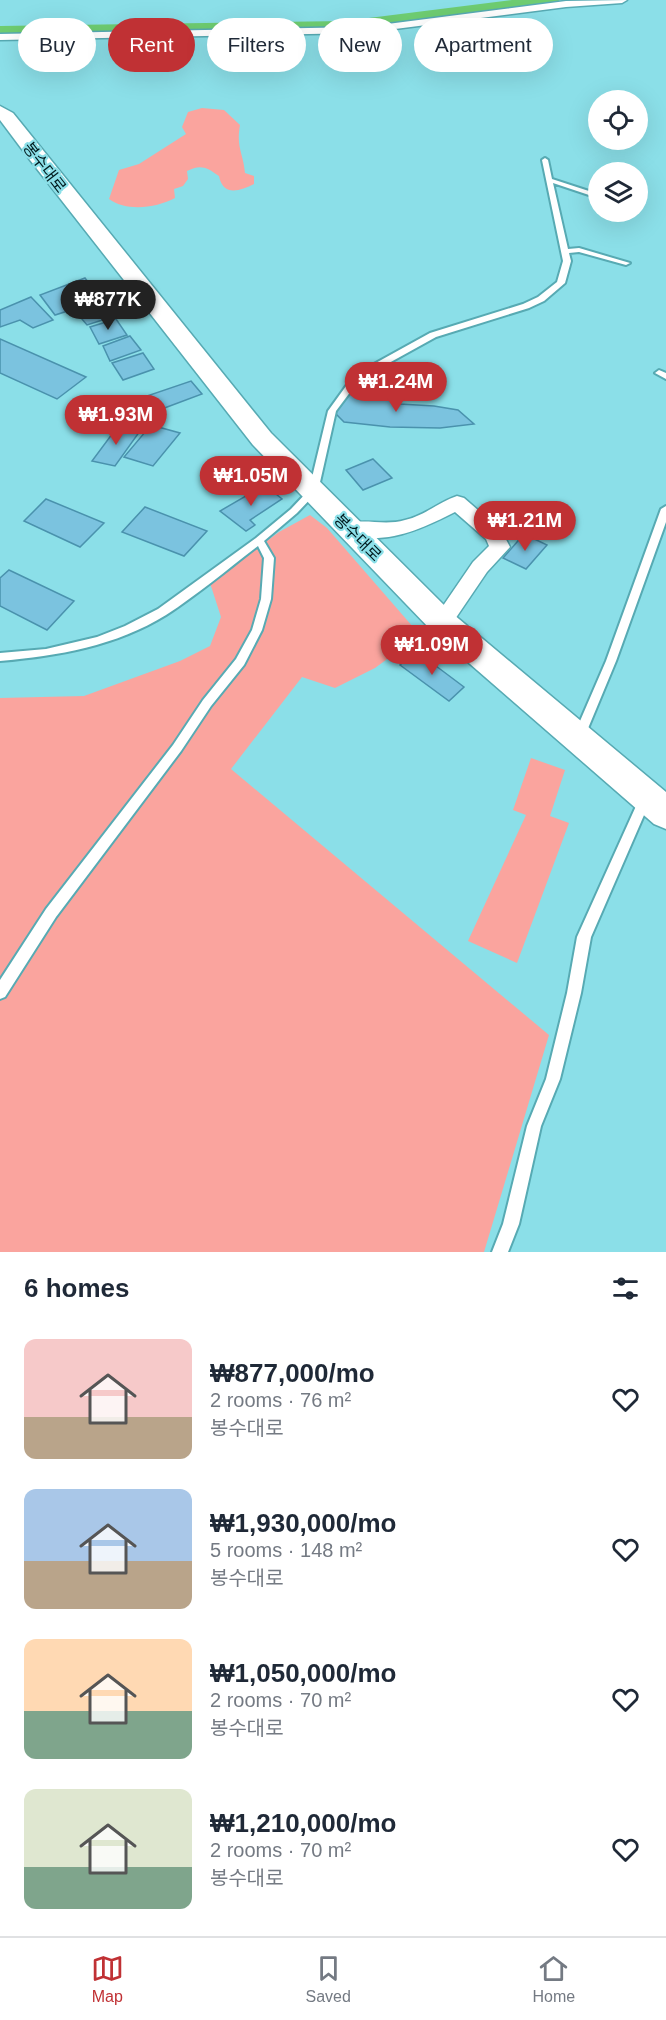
<!DOCTYPE html>
<html lang="en">
<head>
<meta charset="utf-8">
<style>
  :root { --surface:#fff; --page:#f2f2f3; --text:#1f2937; --muted:#747a83; --line:#e0e1e3; --accent:#c03134 }
  body { margin:0; font-family:Helvetica,"Noto Sans KR",sans-serif; background:var(--page); color:var(--text); height:100vh; display:flex; flex-direction:column; font-size:22px; white-space:nowrap }
  * { box-sizing:border-box; margin:0 }
  p { font-size:20px; color:var(--muted) }
  .icon { flex:none; width:33px; height:33px; fill:none; stroke:currentColor; stroke-width:2; stroke-linecap:round; stroke-linejoin:round }
  .map { position:relative; height:1252px; overflow:hidden }
  .panel { display:flex; flex-direction:column; background:var(--surface); flex:1 }
  .panel>* { flex:none }
  .hud { position:absolute; left:18px; top:18px; width:630px; height:54px; display:flex; gap:12px }
  .controls { position:absolute; left:588px; top:90px; display:grid; gap:12px }
  .controls a { display:grid; place-items:center; width:60px; height:60px; border-radius:50%; background:var(--surface); box-shadow:0 6px 24px #0002; font-size:30px }
  .price { position:absolute; translate:-50% -51px; padding:0 14px; border-radius:21px; background:var(--accent); color:#fff; font-size:20px; line-height:39px; filter:drop-shadow(0 2px 3px #0008) }
  .price::after { content:''; position:absolute; left:50%; top:36px; width:18px; height:14px; margin-left:-9px; background:inherit; clip-path:polygon(0 0,100% 0,50% 100%) }
  .price.selected { background:#222; color:#fff }
  ul { padding:0; list-style:none }
  li { display:flex; align-items:center; gap:18px; height:150px; padding:0 24px }
  li span { display:grid; place-items:center; flex:none; width:168px; height:120px; border-radius:12px; color:#555 }
  li>.icon { margin-inline-start:auto }
  span .icon { width:72px; height:72px; fill:#fffc; stroke-width:1 }
  li b { font-size:26px }
  h2 { display:flex; justify-content:space-between; align-items:center; height:72px; padding:0 24px; font-size:26px }
  .pill { padding:0 21px; border-radius:27px; background:var(--surface); box-shadow:0 6px 24px #0002; font-size:21px; line-height:54px }
  .pill.selected { background:var(--accent); color:#fff }
  .tabs { display:flex; justify-content:space-around; align-items:center; height:84px; border-top:2px solid var(--line); background:var(--surface); font-size:16px; color:var(--muted) }
  .tabs a { display:grid; justify-items:center; gap:3px }
  .tabs .selected { color:var(--accent) }
  .map>svg:first-child { display:block }
  .green { fill:#faa49e }
  .lines { fill:none; stroke-linecap:round; stroke-linejoin:round }
  .river { fill:#6ecc71; fill-rule:evenodd }
  .building { fill:#7bc3df; stroke:#4a92ad; stroke-width:1.5 }
  .lane-casing { stroke:#57aab3; stroke-width:4 }
  .street-casing { stroke:#57aab3; stroke-width:3 }
  .secondary-casing { stroke:#57aab3; stroke-width:3 }
  .lane { fill:#fff; fill-rule:evenodd }
  .street { fill:#fff; fill-rule:evenodd }
  .secondary { fill:#fff; fill-rule:evenodd }
  .labels { text-anchor:middle; stroke-width:4.5; stroke-linejoin:round; paint-order:stroke }
  .street-label { font-size:16px; fill:#011a1d; stroke:#8bdfe8 }
</style>
</head>
<body>
<div class="map">
<svg width="666" height="1252" viewBox="0 0 666 1252">
  <rect width="100%" height="100%" fill="#8bdfe8"/>
  <path class="green" d="M202 108 224 110 240 125C236 148 243 152 245 173L254 176V184C240 191 223 197 219 176 207 167 200 164 187 171L188 179 183 186 174 189 175 198C156 208 127 212 109 199L119 170 139 164 186 134 182 127 188 112Z
    M310 515 327 528 420 635 375 668 335 688 302 677 231 769 549 1035 484 1252H0V698L84 696 180 661 210 646 221 617 210 583 279 532Z
    M531 758 565 770 550 816 569 823 517 963 468 941 526 815 513 810Z"/>
  <g class="lines">
    <path class="river" d="M512 0H560L552 5 345 31 0 36V26L345 21Z"/>
  </g>
  <path class="building" d="M85 278 102 300 55 315 40 295Z
    M31 297 53 320 33 328 20 320 0 327V310Z
    M105 302 115 316 87 325 75 311Z
    M116 319 127 335 99 344 90 327Z
    M130 336 141 350 110 361 103 346Z
    M0 339 86 377 57 399 0 373Z
    M143 353 154 369 123 380 112 363Z
    M191 381 202 394 151 413 138 399Z
    M357 385 400 404 434 406 458 410 474 424 440 428 390 427 344 422 335 413Z
    M151 425 180 433 153 466 124 457Z
    M118 426 140 431 115 466 92 461Z
    M373 459 392 478 363 490 346 470Z
    M265 485 282 499 250 520 255 525 246 531 220 511Z
    M46 499 104 523 80 547 24 521Z
    M145 507 207 531 184 556 122 532Z
    M524 534 547 545 526 569 503 558Z
    M9 570 74 601 47 630 0 606V578Z
    M416 651 464 687 449 701 400 665Z"/>
  <g class="lines">
    <defs>
      <path id="lane" d="M545 158 548 160 552 179 598 194V198L553 183 568 249 579 248 630 263 626 265 579 252 569 253 571 261 565 283 544 301 529 308 436 337 360 379 336 411 318 491 297 513 264 541 274 558 271 599 262 630 244 665 211 706 181 751 56 917 5 997 0 999V980L46 909 173 745 203 700 236 659 252 630 261 599 264 558 258 546C228 569 197 595 166 615 116 646 58 656 0 661V653L46 649 97 637 125 626 158 609 256 538 291 509 309 490 328 411 354 375 430 333 523 304 538 297 557 282 563 261 542 160Z
        M659 370 666 373V379L655 373Z
        M666 506V522L616 661 584 738 580 740 576 738 574 735 606 661 661 509Z
        M645 794 649 795 651 799 591 937 581 993 560 1079 541 1126 519 1224 508 1252H492L503 1224 527 1126 546 1079 567 993 577 937 641 795Z"/>
      <path id="street" d="M627 0 622 3 566 7 364 33 0 40V34L364 27 566 1Z
        M457 496 464 498 501 530 510 547 487 572 449 628 442 630 435 628 432 622 473 562 489 546 486 539 455 512C420 530 385 546 344 534L341 529 344 524C364 518 385 526 405 520 424 516 439 502 457 496Z"/>
      <path id="secondary" d="M0 106 13 113 271 433 453 614 666 792V829L654 824 431 630 253 445 30 160 0 120Z"/>
    </defs>
    <use href="#lane" class="lane-casing"/>
    <use href="#street" class="street-casing"/>
    <use href="#secondary" class="secondary-casing"/>
    <use href="#lane" class="lane"/>
    <use href="#street" class="street"/>
    <use href="#secondary" class="secondary"/>
  </g>
  <g class="labels">
    <g class="street-label">
      <text transform="translate(45 167) rotate(52)" y="6">봉수대로</text>
      <text transform="translate(358 537) rotate(45)" y="6">봉수대로</text>
    </g>
  </g>
</svg>
<div class="controls">
<a><svg class="icon" aria-label="locate" viewBox="0 0 24 24"><circle cx="12" cy="12" r="6"/><path d="M12 2v4M12 18v4M2 12h4M18 12h4"/></svg></a>
<a><svg class="icon" aria-label="layers" viewBox="0 0 24 24"><path d="M12 4l9 5-9 5-9-5zM3 14l9 5 9-5"/></svg></a>
</div>
<b class="price selected" style="left:108px;top:331px">₩877K</b>
<b class="price" style="left:396px;top:413px">₩1.24M</b>
<b class="price" style="left:116px;top:446px">₩1.93M</b>
<b class="price" style="left:251px;top:507px">₩1.05M</b>
<b class="price" style="left:525px;top:552px">₩1.21M</b>
<b class="price" style="left:432px;top:676px">₩1.09M</b>
<div class="hud">
<a class="pill">Buy</a>
<a class="pill selected">Rent</a>
<a class="pill">Filters</a>
<a class="pill">New</a>
<a class="pill">Apartment</a>
</div>
</div>
<section class="panel">
<h2>6 homes<svg class="icon" aria-label="filters" viewBox="0 0 24 24"><path d="M4 7h16M4 17h16"/><circle cx="9" cy="7" r="2"/><circle cx="15" cy="17" r="2"/></svg></h2>
<ul>
<li><span style="background:linear-gradient(#f6c9c9 65%,#b9a48a 0)"><svg class="icon" aria-label="home" viewBox="0 0 24 24"><path d="M3 11l9-7 9 7M6 9v11h12V9"/></svg></span><div><b>₩877,000/mo</b><p>2 rooms · 76 m²</p><p>봉수대로</p></div><svg class="icon" aria-label="heart" viewBox="0 0 24 24"><path d="M12 20l-8-8c-3-5 5-10 8-4 3-6 11-1 8 4z"/></svg></li>
<li><span style="background:linear-gradient(#a9c7e8 60%,#b9a48a 0)"><svg class="icon" aria-label="home" viewBox="0 0 24 24"><path d="M3 11l9-7 9 7M6 9v11h12V9"/></svg></span><div><b>₩1,930,000/mo</b><p>5 rooms · 148 m²</p><p>봉수대로</p></div><svg class="icon" aria-label="heart" viewBox="0 0 24 24"><path d="M12 20l-8-8c-3-5 5-10 8-4 3-6 11-1 8 4z"/></svg></li>
<li><span style="background:linear-gradient(#ffd9b3 60%,#7fa58c 0)"><svg class="icon" aria-label="home" viewBox="0 0 24 24"><path d="M3 11l9-7 9 7M6 9v11h12V9"/></svg></span><div><b>₩1,050,000/mo</b><p>2 rooms · 70 m²</p><p>봉수대로</p></div><svg class="icon" aria-label="heart" viewBox="0 0 24 24"><path d="M12 20l-8-8c-3-5 5-10 8-4 3-6 11-1 8 4z"/></svg></li>
<li><span style="background:linear-gradient(#dfe7d0 65%,#7fa58c 0)"><svg class="icon" aria-label="home" viewBox="0 0 24 24"><path d="M3 11l9-7 9 7M6 9v11h12V9"/></svg></span><div><b>₩1,210,000/mo</b><p>2 rooms · 70 m²</p><p>봉수대로</p></div><svg class="icon" aria-label="heart" viewBox="0 0 24 24"><path d="M12 20l-8-8c-3-5 5-10 8-4 3-6 11-1 8 4z"/></svg></li>
</ul>
</section>
<nav class="tabs">
<a class="selected"><svg class="icon" aria-label="map" viewBox="0 0 24 24"><path d="M3 6l6-2 6 2 6-2v14l-6 2-6-2-6 2zM9 4v14M15 6v14"/></svg>Map</a>
<a><svg class="icon" aria-label="saved" viewBox="0 0 24 24"><path d="M7 4h10v16l-5-4-5 4z"/></svg>Saved</a>
<a><svg class="icon" aria-label="home" viewBox="0 0 24 24"><path d="M3 11l9-7 9 7M6 9v11h12V9"/></svg>Home</a>
</nav>
</body>
</html>
